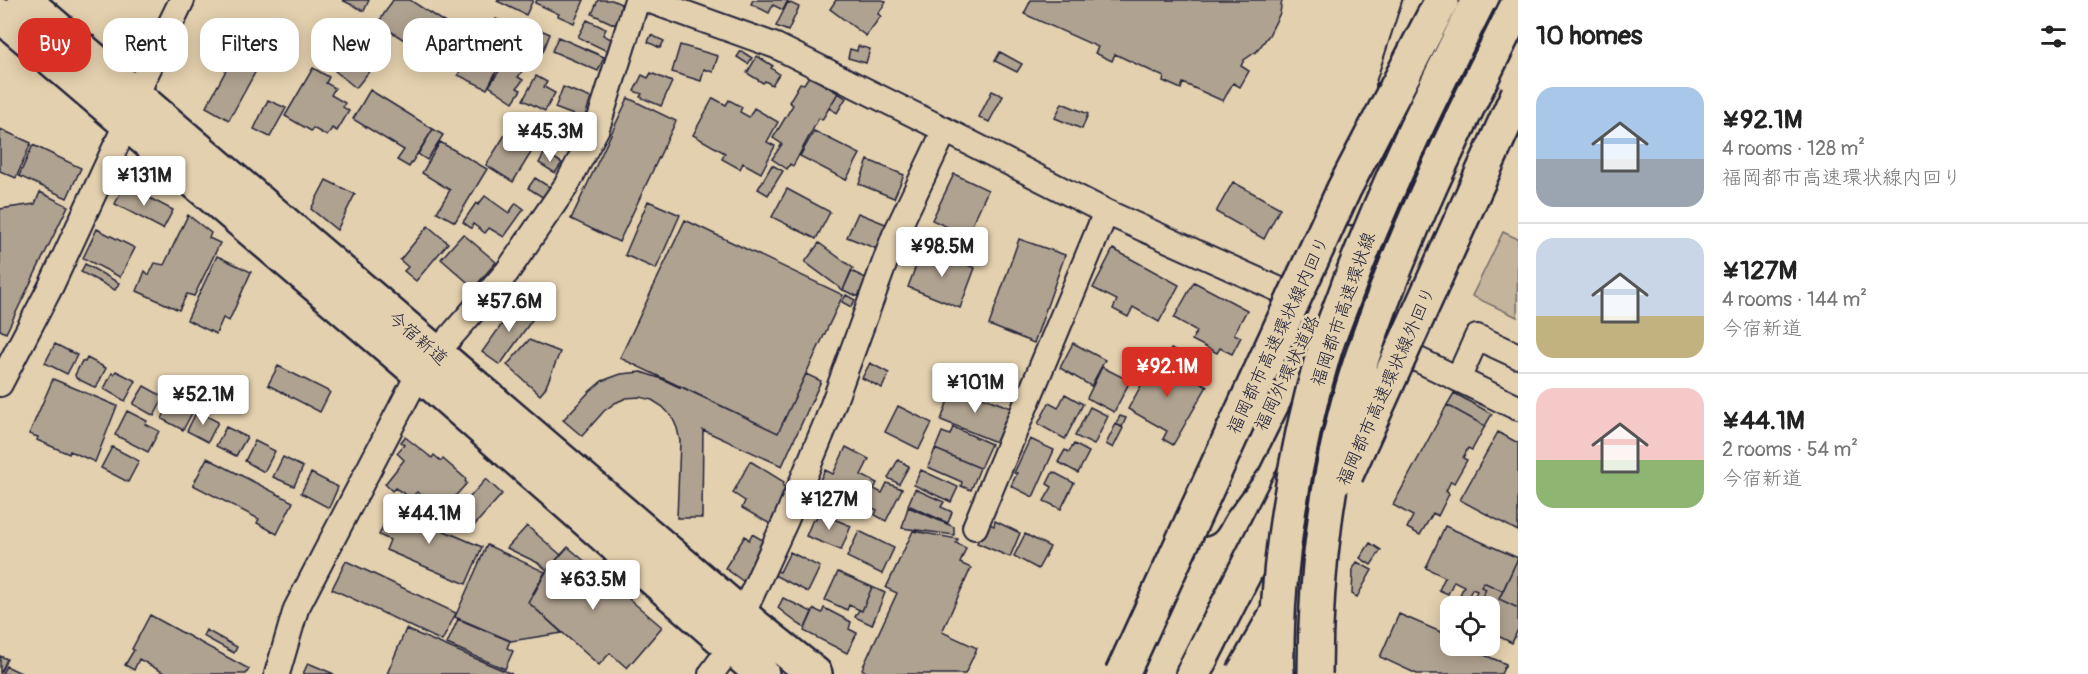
<!DOCTYPE html>
<html lang="en">
<head>
<meta charset="utf-8">
<style>
  :root { --surface:#fff; --page:#f2f2f2; --text:#222; --muted:#767676; --line:#e0e0e0; --accent:#d93025 }
  body { margin:0; font-family:Pangolin,"Klee One",sans-serif; background:var(--page); color:var(--text); height:100vh; display:flex; flex-direction:column; font-size:22px; white-space:nowrap }
  * { box-sizing:border-box; margin:0 }
  p { font-size:20px; color:var(--muted) }
  .icon { flex:none; width:33px; height:33px; fill:none; stroke:currentColor; stroke-width:2; stroke-linecap:round; stroke-linejoin:round }
  .map { position:relative; flex:1; overflow:hidden }
  .drawer { display:flex; flex-direction:column; background:var(--surface); width:570px }
  .drawer>* { flex:none }
  .top-card { position:absolute; left:18px; top:18px; width:570px; height:54px; display:flex; gap:12px }
  .controls { position:absolute; left:1440px; top:596px; display:grid; gap:12px }
  .controls a { display:grid; place-items:center; width:60px; height:60px; border-radius:12px; background:var(--surface); box-shadow:0 3px 15px #0003; font-size:30px }
  .price { position:absolute; translate:-50% -51px; padding:0 14px; border-radius:6px; background:#fff; color:#222; font-size:20px; line-height:39px; filter:drop-shadow(0 2px 3px #0008) }
  .price::after { content:''; position:absolute; left:50%; top:36px; width:18px; height:14px; margin-left:-9px; background:inherit; clip-path:polygon(0 0,100% 0,50% 100%) }
  .price.selected { background:var(--accent); color:#fff }
  ul { padding:0; list-style:none }
  li { display:flex; align-items:center; gap:18px; height:150px; padding:0 18px }
  li+li { border-top:2px solid var(--line) }
  li span { display:grid; place-items:center; flex:none; width:168px; height:120px; border-radius:18px; color:#555 }
  li>.icon { margin-inline-start:auto }
  span .icon { width:72px; height:72px; fill:#fffc; stroke-width:1 }
  li b { font-size:26px }
  h2 { display:flex; justify-content:space-between; align-items:center; height:72px; padding:0 18px; font-size:26px }
  .pill { padding:0 21px; border-radius:18px; background:var(--surface); box-shadow:0 3px 15px #0003; font-size:21px; line-height:54px }
  .pill.selected { background:var(--accent); color:#fff }
  main { display:flex; flex:1; min-height:0 }
  .map>svg:first-child { display:block }
  .green { fill:#c4b49b; stroke:#736b6b; stroke-width:1.5 }
  .building { fill:#b0a290; stroke:#22223b; stroke-width:1.5 }
  .lines { fill:none; stroke-linecap:round; stroke-linejoin:round }
  .minor-casing { stroke:#22223b; stroke-width:28 }
  .highway-casing { stroke:#22223b; stroke-width:38 }
  .minor { stroke:#e3d0ae; stroke-width:24 }
  .highway { stroke:#e3d0ae; stroke-width:33 }
  .highway-bridge-casing { stroke:#22223b; stroke-width:38; stroke-linecap:butt }
  .highway-bridge { stroke:#e3d0ae; stroke-width:33 }
  .labels { text-anchor:middle; stroke-width:6; stroke-linejoin:round; paint-order:stroke }
  .street-label { font-size:18px; fill:#22223b; stroke:#e3d0ae }
</style>
</head>
<body>
<main>
<div class="map">
<svg width="1518" height="674" viewBox="0 0 1518 674">
  <rect width="100%" height="100%" fill="#e3d0ae"/>
  <filter id="ink" filterUnits="userSpaceOnUse"><feTurbulence type="fractalNoise" baseFrequency=".0167" numOctaves="2"/><feDisplacementMap in="SourceGraphic" scale="12" xChannelSelector="R" yChannelSelector="G"/><feConvolveMatrix kernelMatrix="1 2 1 2 8 2 1 2 1" color-interpolation-filters="sRGB"/></filter>
  <g filter="url(#ink)">
    <path class="green" d="M1503 232 1518 239 1517 317 1472 296Z"/>
    <path class="building" d="M342 0H369L364 11Z
      M393 0H410L450 26 430 57 378 23Z
      M498 0H533L526 15 497 1Z
      M537 0H584L574 23 558 16 559 14 535 3Z
      M598 0H612L621 4V7L625 10 618 26 592 14Z
      M753 0H788L783 10 773 5 769 13 751 4Z
      M836 0H883L886 2 878 14 881 16 866 36 830 9Z
      M1031 0H1282L1280 13 1269 35 1257 51 1244 60 1241 66 1249 71 1240 87 1233 83 1223 101 1183 83 1181 89 1163 81 1164 77 1115 54 1112 61 1095 53 1098 47 1024 14Z
      M788 2 799 7 788 31 776 26Z
      M496 19 518 31 503 62 480 50Z
      M587 20 606 29 603 35 613 40 607 51 578 37Z
      M276 21 298 35 279 65 257 51Z
      M529 25 550 34 543 52 522 44Z
      M651 35 664 41 660 48 648 42Z
      M350 36 379 59 356 88 335 71 350 52 342 46Z
      M558 37 604 57 598 71 552 51Z
      M680 45 718 56 713 72 704 69 701 81 672 72Z
      M858 46 870 49 866 63 848 58 850 49 857 51Z
      M471 51 499 66 487 89 458 75Z
      M741 51 752 58 748 64 737 57Z
      M1000 52 1022 64 1017 72 995 61Z
      M235 54 258 67 229 120 206 107Z
      M757 56 773 66 771 68 779 74 772 85 765 81 763 83 747 73Z
      M507 59 523 70 518 77 523 80 517 88 521 90 513 102 489 86Z
      M313 68 329 77 326 83 335 88 331 95 345 103 343 107 349 111 337 131 332 128 327 136 313 128 311 131 285 116Z
      M651 73 672 82 661 106 640 97 642 94 634 91 642 75 648 78Z
      M536 76 547 82 544 87 555 93 545 111 523 100Z
      M809 76 838 93 822 120 819 118 793 166 790 164 787 169 772 159 782 144 773 138 793 105 789 102 800 83 804 84Z
      M563 87 591 98 584 119 555 108Z
      M370 90 433 129 409 167 397 160 404 150 353 119Z
      M992 91 1003 96 989 122 979 117Z
      M838 93 846 98 837 113 829 108Z
      M628 98 676 121 619 242 571 219Z
      M713 98 726 105 729 100 742 107 740 112 749 117 754 108 778 122 767 142 775 146 761 173 743 163 740 169 722 159 725 153 693 135Z
      M268 100 286 108 270 137 254 129Z
      M1062 103 1088 114 1082 129 1055 118Z
      M0 129 31 143 16 178 0 171Z
      M433 129 443 135 427 160 418 154Z
      M814 131 860 154 846 180 800 156Z
      M505 135 532 151 513 182 486 165Z
      M440 142 487 169 455 222 437 212 450 190 422 173Z
      M33 145 81 168 67 198 19 176Z
      M545 152 562 163 555 173 539 163Z
      M868 160 904 175 894 198 859 184Z
      M772 165 783 171 768 195 758 189Z
      M954 174 988 190 967 236 932 220Z
      M535 178 551 188 544 198 528 188Z
      M326 180 355 194 337 230 311 209Z
      M1233 182 1280 208 1264 239 1216 212Z
      M124 185 173 210 163 229 115 204Z
      M787 189 830 212 816 239 772 217Z
      M40 192 68 206 6 333 0 330V209L35 204Z
      M485 196 509 213 516 203 524 209 504 237 489 228 485 233 473 224 471 228 463 222 476 203 478 205Z
      M648 201 680 215 656 269 625 255Z
      M858 213 888 225 877 249 847 237Z
      M188 215 211 233 209 238 220 243 194 296 187 294 179 310 137 291 145 271 149 275 155 263 164 265Z
      M685 220 843 295 778 433 620 358Z
      M428 226 448 243 416 281 404 271 408 267 400 260Z
      M97 229 135 248 120 277 83 258Z
      M463 234 496 262 474 288 441 259Z
      M1019 239 1065 255 1034 343 989 325Z
      M819 243 853 268 843 290 805 262Z
      M923 247 975 268 960 308 908 287Z
      M1113 249 1179 285 1159 322 1133 307 1128 317 1113 309 1117 300 1093 288Z
      M217 256 251 272 229 321 223 318 216 334 187 320Z
      M85 264 119 283 115 290 81 272Z
      M851 271 872 281 864 299 843 290Z
      M1194 282 1247 310 1234 334 1241 337 1232 354 1220 348 1217 353 1192 340 1197 331 1174 318Z
      M846 295 855 300 851 307 842 302Z
      M520 299 533 309 527 317 532 320 500 365 482 352Z
      M529 340 560 352 545 389 540 395 507 365Z
      M1073 343 1105 360 1091 386 1060 368Z
      M55 344 77 355 67 374 45 363Z
      M1171 349 1187 357 1184 364 1168 356Z
      M1157 357 1207 386 1173 445 1163 439 1167 431 1128 409Z
      M87 358 106 368 96 388 76 378 75 375 82 361 85 362Z
      M870 363 889 373 882 388 862 378Z
      M278 366 330 392 320 412 268 385Z
      M1102 367 1130 381 1114 412 1087 398Z
      M116 371 136 381 125 401 104 389 112 373 114 374Z
      M641 372 662 379 679 387 680 386 778 433 806 374 821 381 782 466 703 430 702 518H677L680 441 677 428 672 417 663 407 652 400 640 397 626 398 615 403 604 411 582 436 563 420 589 392 602 381 621 374Z
      M53 379 117 406 95 462 70 451 69 454 37 440 38 437 29 434Z
      M144 386 164 397 154 416 133 404Z
      M953 386 1011 408 996 442 941 420Z
      M1454 393 1492 414 1485 426 1447 405Z
      M1065 394 1083 404 1065 439 1038 424 1049 403 1058 408Z
      M172 401 193 411 183 430 162 419 169 404 171 405Z
      M1447 405 1485 426 1472 450 1468 448 1463 458 1467 460 1454 483 1451 481 1446 491 1449 494 1438 516 1433 513 1420 535 1407 528 1413 516 1393 505Z
      M898 406 932 423 919 449 885 432Z
      M1090 407 1108 416 1094 445 1075 436Z
      M127 411 147 421 145 424 159 431 148 452 115 435Z
      M197 411 218 422 208 442 187 431Z
      M1120 416 1126 418 1122 427 1116 424Z
      M1116 424 1123 428 1113 448 1106 444Z
      M226 427 247 437 236 456 216 446Z
      M953 427 991 444 980 468 935 449 942 432 950 435Z
      M1498 432 1518 443V531L1460 500Z
      M405 437 432 458 434 455 441 461 443 459 466 479 465 481 467 483 441 512 417 492 411 498 395 488 392 491 385 484 404 460 397 453 404 445 401 442Z
      M1030 439 1054 450 1033 497 1011 486 1017 473H1014Z
      M255 441 275 451 264 472 245 461Z
      M1074 444 1089 452 1078 473 1058 462 1065 450 1069 452Z
      M112 447 139 461 128 482 101 468Z
      M846 447 869 459 861 475 877 483 874 489 882 493 887 483 902 489 886 521 875 515 877 510 864 504 861 511 850 506 852 501 818 484 825 470 833 474Z
      M935 449 980 468 971 490 961 486 962 482 928 467Z
      M283 457 303 467 294 486 273 477Z
      M207 458 293 502 277 534 257 523 259 519 193 485Z
      M898 460 909 466 899 484 888 478Z
      M750 461 784 482 783 486 791 491 772 525 742 508 745 501 733 493Z
      M921 470 958 487 951 502 914 485Z
      M1053 472 1074 483 1061 509 1044 501 1052 487 1047 484Z
      M311 473 338 487 329 508 301 493Z
      M486 479 502 494 472 528 460 518 466 512 460 508Z
      M915 489 944 502 941 507 952 512 948 523 908 505Z
      M400 500 411 505 407 515 482 547 466 584 386 550 390 540 379 535 394 502 398 504Z
      M908 507 954 527V535L902 528Z
      M819 513 851 526 841 550 806 536 813 519 815 520Z
      M995 521 1020 533 1010 557 977 543 984 526 989 524 994 526Z
      M527 526 561 555 547 570 538 563 507 548Z
      M1445 526 1518 558 1503 591 1483 582 1481 587 1486 589 1481 600 1474 597 1477 591 1472 589 1467 601 1459 597 1464 586 1454 581 1448 594 1439 590 1445 577 1426 568Z
      M859 531 894 548 882 574 847 557Z
      M913 531 958 539 956 543 966 548 960 563 971 568 942 632 977 648 965 674H869L862 669 897 593 886 588Z
      M752 534 766 542 744 582 725 568 745 536 749 540Z
      M1025 534 1050 547 1038 569 1014 556Z
      M1370 543 1381 550 1371 565 1360 558Z
      M487 545 545 572 528 602 562 633 511 641 455 617Z
      M568 547 662 627 627 668 610 653 599 665 529 603 547 570Z
      M790 552 820 567 808 592 772 574 775 570 780 572Z
      M1518 558V608L1499 599Z
      M346 561 456 613 442 641 332 589Z
      M1357 562 1372 570 1357 597 1352 594 1353 569Z
      M838 572 872 587 862 611 849 605 847 610 825 600Z
      M1483 582 1503 591 1499 599 1518 608V629L1512 643 1490 632V606L1471 605 1474 597 1481 600 1486 589 1481 587Z
      M872 587 885 593 872 625 855 617 859 610 862 611Z
      M783 598 812 612 805 628 797 623 778 608Z
      M824 608 851 622 849 629 857 633 847 653 804 631 814 609 822 613Z
      M1399 614 1450 636V645H1472L1484 650 1482 654 1506 664 1501 674H1417L1380 657Z
      M150 615 249 669 246 674H166L139 659 134 670 125 665 134 650 132 649Z
      M458 619 510 641 507 648 513 651 505 669 447 644Z
      M406 629 512 674H387Z
      M206 630 237 647 234 653 203 636Z
      M0 656 7 659 0 674Z
      M308 663 334 674H303Z
      M6 666 23 674H2Z"/>
    <g class="lines">
      <defs>
        <path id="minor" d="M648 0 776 46 945 130 1106 212 1320 308 1371 337 1518 408
          M1394 158 1389 84 1416 0
          M1458 379 1477 337 1518 356
          M0 384 51 286 127 122 144 78 182 0
          M975 527 1106 212
          M277 674 296 609 419 373 507 272 566 186 597 128 637 0
          M711 674 722 659 786 520 827 421 894 237 945 130"/>
        <path id="highway" d="M24 0 757 628 815 674
          M0 15 419 373 762 674
          M1203 519 1212 503 1244 460 1352 243
          M1193 674 1291 481 1350 374"/>
      </defs>
      <use href="#minor" class="minor-casing"/>
      <use href="#highway" class="highway-casing"/>
      <use href="#minor" class="minor"/>
      <use href="#highway" class="highway"/>
      <defs>
        <path id="highway-bridge" d="M1346 475 1518 94
          M1122 674 1344 189 1442 0
          M1243 674 1276 615
          M1277 674C1275 571 1294 451 1324 352 1331 329 1341 307 1349 284 1386 187 1432 93 1479 0
          M1315 674C1315 571 1328 459 1361 361 1402 237 1460 121 1518 4"/>
      </defs>
      <use href="#highway-bridge" class="highway-bridge-casing"/>
      <use href="#highway-bridge" class="highway-bridge"/>
    </g>
  </g>
  <g class="labels">
    <g class="street-label">
      <text transform="translate(1343 309) rotate(-71)" y="6">福岡都市高速環状線</text>
      <text transform="translate(1278 335) rotate(-65)" y="6">福岡都市高速環状線内回り</text>
      <text transform="translate(418 338) rotate(41)" y="6">今宿新道</text>
      <text transform="translate(1287 373) rotate(-64)" y="6">福岡外環状道路</text>
      <text transform="translate(1386 386) rotate(-66)" y="6">福岡都市高速環状線外回り</text>
    </g>
  </g>
</svg>
<div class="controls">
<a><svg class="icon" aria-label="locate" viewBox="0 0 24 24"><circle cx="12" cy="12" r="6"/><path d="M12 2v4M12 18v4M2 12h4M18 12h4"/></svg></a>
</div>
<b class="price" style="left:550px;top:163px">¥45.3M</b>
<b class="price" style="left:144px;top:207px">¥131M</b>
<b class="price" style="left:942px;top:278px">¥98.5M</b>
<b class="price" style="left:509px;top:333px">¥57.6M</b>
<b class="price selected" style="left:1167px;top:398px">¥92.1M</b>
<b class="price" style="left:975px;top:414px">¥101M</b>
<b class="price" style="left:203px;top:426px">¥52.1M</b>
<b class="price" style="left:829px;top:531px">¥127M</b>
<b class="price" style="left:429px;top:545px">¥44.1M</b>
<b class="price" style="left:593px;top:611px">¥63.5M</b>
<div class="top-card">
<a class="pill selected">Buy</a>
<a class="pill">Rent</a>
<a class="pill">Filters</a>
<a class="pill">New</a>
<a class="pill">Apartment</a>
</div>
</div>
<section class="drawer">
<h2>10 homes<svg class="icon" aria-label="filters" viewBox="0 0 24 24"><path d="M4 7h16M4 17h16"/><circle cx="9" cy="7" r="2"/><circle cx="15" cy="17" r="2"/></svg></h2>
<ul>
<li><span style="background:linear-gradient(#a9c7e8 60%,#9aa5b1 0)"><svg class="icon" aria-label="home" viewBox="0 0 24 24"><path d="M3 11l9-7 9 7M6 9v11h12V9"/></svg></span><div><b>¥92.1M</b><p>4 rooms · 128 m²</p><p>福岡都市高速環状線内回り</p></div></li>
<li><span style="background:linear-gradient(#c9d6e8 65%,#c2b280 0)"><svg class="icon" aria-label="home" viewBox="0 0 24 24"><path d="M3 11l9-7 9 7M6 9v11h12V9"/></svg></span><div><b>¥127M</b><p>4 rooms · 144 m²</p><p>今宿新道</p></div></li>
<li><span style="background:linear-gradient(#f6c9c9 60%,#8fb573 0)"><svg class="icon" aria-label="home" viewBox="0 0 24 24"><path d="M3 11l9-7 9 7M6 9v11h12V9"/></svg></span><div><b>¥44.1M</b><p>2 rooms · 54 m²</p><p>今宿新道</p></div></li>
</ul>
</section>
</main>
</body>
</html>
